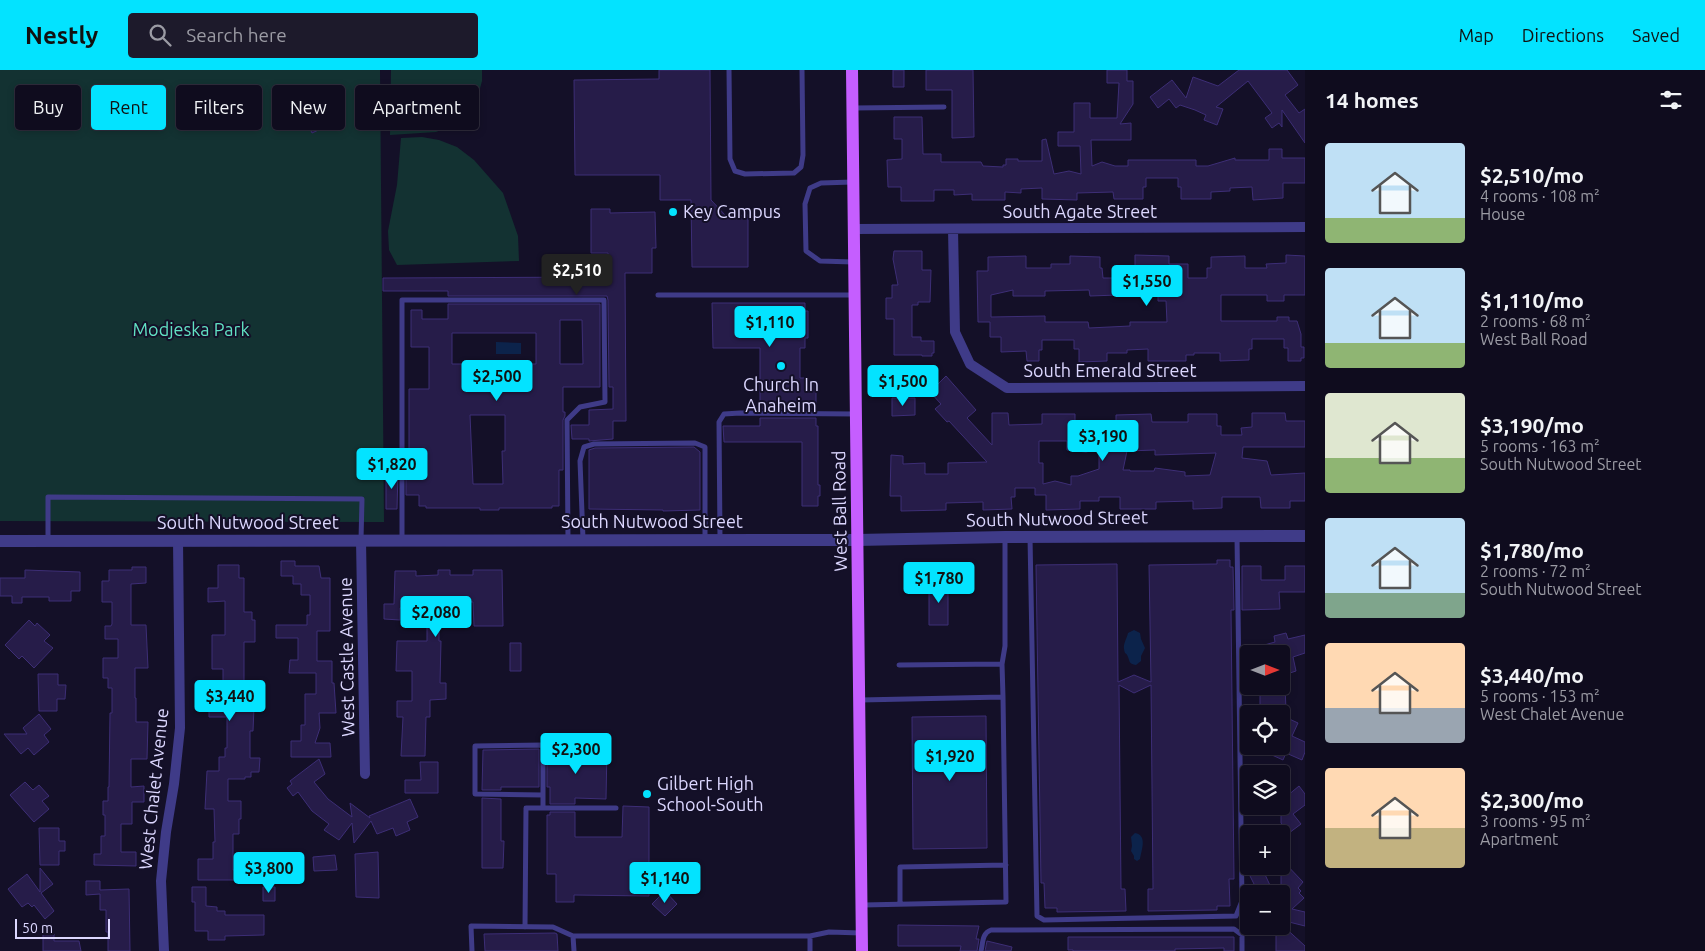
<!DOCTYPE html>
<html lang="en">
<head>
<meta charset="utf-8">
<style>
  :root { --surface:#0f0c1e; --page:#1d1a2b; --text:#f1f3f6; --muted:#9b9ba4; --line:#2f2c3c; --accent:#03e3ff }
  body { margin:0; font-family:Ubuntu,sans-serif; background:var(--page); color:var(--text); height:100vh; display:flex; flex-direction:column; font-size:19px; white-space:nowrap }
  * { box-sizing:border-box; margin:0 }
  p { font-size:16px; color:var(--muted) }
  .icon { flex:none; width:28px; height:28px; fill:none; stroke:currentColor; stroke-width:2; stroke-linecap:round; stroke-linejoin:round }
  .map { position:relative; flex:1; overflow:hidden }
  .sheet { display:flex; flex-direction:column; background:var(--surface); width:400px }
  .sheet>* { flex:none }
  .hud { position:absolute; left:15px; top:15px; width:475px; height:45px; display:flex; gap:10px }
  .needle { width:32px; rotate:90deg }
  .tools { position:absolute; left:1240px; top:575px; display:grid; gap:10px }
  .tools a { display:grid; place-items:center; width:50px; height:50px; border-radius:5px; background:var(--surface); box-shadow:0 2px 8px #0003,0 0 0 1px var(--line); font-size:25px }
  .scale { position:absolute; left:15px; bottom:12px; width:95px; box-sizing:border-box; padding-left:5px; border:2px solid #dcd7ff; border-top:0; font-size:14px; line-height:18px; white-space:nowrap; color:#dcd7ff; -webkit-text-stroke:4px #141028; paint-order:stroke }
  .price { position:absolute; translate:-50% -42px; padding:0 11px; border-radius:5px; background:var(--accent); color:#111; font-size:16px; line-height:32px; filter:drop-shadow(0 1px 2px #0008) }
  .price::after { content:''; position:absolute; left:50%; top:30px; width:15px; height:11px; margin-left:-8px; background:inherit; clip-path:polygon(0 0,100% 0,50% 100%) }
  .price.active { background:#222; color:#fff }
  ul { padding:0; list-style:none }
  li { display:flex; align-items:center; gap:15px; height:125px; padding:0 20px }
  li span { display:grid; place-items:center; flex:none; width:140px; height:100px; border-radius:5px; color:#555 }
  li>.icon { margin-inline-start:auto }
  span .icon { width:60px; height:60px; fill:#fffc; stroke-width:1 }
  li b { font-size:21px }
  h2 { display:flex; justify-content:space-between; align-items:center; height:60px; padding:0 20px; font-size:21px }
  .tag { padding:0 18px; border-radius:5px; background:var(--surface); box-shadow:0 2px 8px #0003,0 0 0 1px var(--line); font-size:18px; line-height:45px }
  .tag.active { background:var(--accent); color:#111 }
  header { display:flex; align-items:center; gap:30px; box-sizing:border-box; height:70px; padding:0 25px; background:var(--accent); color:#111 }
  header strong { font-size:24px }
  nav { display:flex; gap:28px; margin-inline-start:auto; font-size:18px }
  .search { width:350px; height:45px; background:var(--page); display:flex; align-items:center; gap:12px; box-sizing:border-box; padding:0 18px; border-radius:5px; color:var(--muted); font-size:19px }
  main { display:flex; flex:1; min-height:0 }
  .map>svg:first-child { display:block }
  .green { fill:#133232 }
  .water { fill:#0c234b }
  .building { fill:#261c49; stroke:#3d2e76; fill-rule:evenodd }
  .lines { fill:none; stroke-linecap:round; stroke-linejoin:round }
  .service { stroke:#3f3b88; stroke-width:5 }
  .minor { stroke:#3f3b88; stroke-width:10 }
  .tertiary { stroke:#3f3b88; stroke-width:12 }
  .primary { stroke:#c55eff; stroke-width:12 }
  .poi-dot { fill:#03e3ff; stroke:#141028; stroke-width:2 }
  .labels { text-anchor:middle; stroke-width:4; stroke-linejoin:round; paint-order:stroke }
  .poi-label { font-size:18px; fill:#dcd7ff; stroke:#141028; text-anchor:start }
  .street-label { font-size:18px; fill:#dcd7ff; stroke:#141028 }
  .park-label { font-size:18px; fill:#61e1c3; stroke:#141028 }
</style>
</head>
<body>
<header>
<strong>Nestly</strong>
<div class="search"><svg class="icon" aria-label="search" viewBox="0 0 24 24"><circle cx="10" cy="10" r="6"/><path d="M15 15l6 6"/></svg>Search here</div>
<nav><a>Map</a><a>Directions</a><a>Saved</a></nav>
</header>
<main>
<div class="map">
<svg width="1305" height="881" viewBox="0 0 1305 881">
  <rect width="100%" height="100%" fill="#141028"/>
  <path class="green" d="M0 0H380L384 452 0 451Z
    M391 0H482V11L475 36 460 52 436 62 390 65Z
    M422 67 439 70 457 77 474 90 503 123 518 166 519 191 397 195 389 180 388 161 397 115 401 68Z"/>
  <path class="water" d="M496 272 521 273V284H496Z
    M1134 560 1140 563 1141 569 1145 578 1141 586V591L1136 595C1129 594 1130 592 1128 587 1126 581 1125 586 1124 579 1123 574 1127 568 1128 563Z
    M1135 763C1148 765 1141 781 1140 789L1137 791 1134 789V786L1131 781 1132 776 1131 767Z"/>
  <path class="building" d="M659 0H710L711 130 726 146 748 145V197H692L691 130H660V105H575L574 10 659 9Z
    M893 0H904V17H893Z
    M926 0H973L974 67 952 68V20H926Z
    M1107 0H1127V11H1133V34L1120 54 1131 53V70H1091L1092 96 1102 92 1115 96H1128V90H1196V96H1208L1235 88V90H1269V79H1282V88H1305V113H1283V128L1253 130 1252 117 1230 118V121L1211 122V129H1181V117H1178V108H1146V117H1143V129H1114L1113 122 1077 123V130L1042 129V118L1021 119V123L1005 122V130H972V124L954 125V120H934V131H901V117H888L887 90 902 89V69H894V47H922L923 84H941V92H981L983 96 1003 97V95H1006V89H1018V91H1042V70L1046 69 1054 104 1069 101 1081 104 1080 76H1058V62H1074V33H1090V48H1117L1119 13H1107Z
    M1239 0H1287L1298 15 1285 25 1299 43 1305 39V73L1282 40V57L1279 53 1272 58 1265 48 1272 43 1248 11 1216 37 1223 39 1217 55 1204 50 1206 45 1195 40 1180 35 1176 38 1169 29 1158 38 1150 27 1172 10 1186 28 1193 7 1218 16Z
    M317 40 325 57 312 63 304 46Z
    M591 139H610V143L655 142 656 178H652V203H625L626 351H613V369L589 371V369H572L571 355H589V340L613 339V317H609L608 230 607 226H448V221H383V208L608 207V183H591Z
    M894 181H922V200H931L930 232H918V235H912V267H921V271H934V283H932V286H922V285H894V249H886V228H892V215H898L893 189Z
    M1135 185 1169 186V194H1188V208H1207V198H1211V187L1245 186V198H1267L1266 194 1286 193V185L1305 186V225H1284V231H1267V225H1221V251H1277V247H1289V251H1297L1301 264V277H1304V288H1301V291H1288V278H1284V269H1252V279H1249V290L1220 291V283H1194V285H1186V291H1148V279L1127 280V283H1107V291L1079 292V279H1074V270H1042V280H1039V291H1027L1026 281 1001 282V267H990V252H978L977 201H988V187L1026 186V198H1051V194H1070V186L1100 187V198H1102L1103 208H1118V225L1090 226 1089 220 1045 221V226H1013V220L991 225V247L1045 246V252H1088L1089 258 1130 256V252H1167L1166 231H1158V212L1144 215 1125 211V200H1135Z
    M712 233H805V241H808V268H805V278H800V308H807V314H816V339H760V278H713Z
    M448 234H600V317H563V342H565V346L563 350V400H559V436H552V438H499V440H480V438H426V436H419V425H406V402H409V319H429V277H411V240H422V249H448ZM560 250H582L583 294H560ZM452 263H536V294H452ZM470 345H505V381H502L503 414H473Z
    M946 306 976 340 967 348 992 375V343H1008L1009 355 1042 354V344H1075V352H1095V356H1116V345L1151 344 1152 352H1188V344H1217V356H1221V365H1242L1241 358 1252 357V343H1285L1286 351H1305V377H1243L1242 388 1267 391 1271 405 1305 403V431H1290V438H1261L1260 427H1222V438L1193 439V431L1156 432V439H1120V427H1099V431H1080V439L1046 440V425H1035V418H1015V427H1011L1012 439 983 440V432L946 433V440L901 441V426H890L891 385 903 386V394L925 393V404H948V393L987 392 949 351 947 352 935 339 941 334 930 322ZM1039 371H1067V380L1086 382 1099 379V399L1078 406H1071V415L1055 411 1043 414V393H1039ZM1155 380V385L1216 383 1210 405 1185 406V402L1155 398 1154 401H1130V400H1123L1127 381Z
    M892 328H915V345L892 346Z
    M760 348H816V356H818V415H820V426H818V436H802V372H724L723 356H760Z
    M694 377 700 382V440L663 441V440L589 439V380L595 378Z
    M386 402H398L397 439H386Z
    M1217 490H1230V497H1233L1234 540H1231L1234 809H1229L1230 836H1217V840L1148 841V819H1153L1151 615 1134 623 1119 615 1121 819H1125L1126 841 1057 842V838H1045L1044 813H1041L1036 495 1117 494 1118 612 1134 605 1151 612 1149 495 1217 494Z
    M281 491H295V496H319L321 508H330V561H317V591H332V613H334L336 643H319L320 658 315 673H330L331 687H291V671H301V655H305V624H316V603H289L290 590H298V568H276V555H307V545H310V525H301V514H293V506H281Z
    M218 495H239V508H244V542H252V550H255V572H244V613H246L247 637H254L253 661H250V688H260L259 702H251V707H245V709H228V731H241V749H239V764H233V800H235V810H198V789H213V772H215L214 739H205L207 701H219V687H225V678H227V647H209V633H223V599H212V565H225V531L208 532V518H218Z
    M1242 496H1261V510H1285V496H1305V522H1279L1280 539 1242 540Z
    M132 497H146V513L131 514V555H146L148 598H135V628H136V652H148L147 689H131V717L144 716V732H132V754H121V782H136V796L94 795V784H101V766H105V745H103V731H108V717H109L110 643H112V618H108V608H103V588H118V569H105V556H111L112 554V532H102V511H109V500H132Z
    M25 500 80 502V521H71V531H49V527H22V533H12V526H0V508H25Z
    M438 500H450V505H473V500H502L503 556H474L473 532H442V534H439V571H441L440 613H446V629L430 630V647H426L425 686H401L403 647H397V631H412V601H396L397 571H427V538H400V550L384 549V534H394L395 501H416V506L438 505Z
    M929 514H948V555H929Z
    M29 550 35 556 37 553 50 565 44 571 53 578 34 598 22 586 19 589 5 575Z
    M1286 563 1288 569 1305 565V583L1293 587 1296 601 1284 605 1281 596V584H1244L1243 581 1275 572 1274 566Z
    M510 573H521V601H510Z
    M38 604H58V615H66L65 629H57V641H39Z
    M1266 616H1285L1286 640H1260V617Z
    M39 644 51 659 44 665 49 672 34 685 28 678 21 684 4 664H27L23 658Z
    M986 646 987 778 913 779 912 647Z
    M1285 647 1298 653 1292 666 1305 672V682L1302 690 1286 683 1283 690 1272 685 1276 676H1281V656Z
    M539 679V717H501V720H482L483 680Z
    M547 679H607L606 729 575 728V734H550V717H547Z
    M319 689 325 704 314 712 328 729 352 747 350 733 370 748 369 746 410 729 418 747 407 752 410 760 396 766 393 758 377 764 371 751 354 773 352 753 339 770 324 760 329 754 312 741 298 722 293 726 287 718 292 714 290 711Z
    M420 692H438V723H405V710H421Z
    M25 712 33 720 39 715 49 726 42 731 49 739 34 752 10 725Z
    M1299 716 1305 724V735L1293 744 1301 754 1289 763 1281 753V731Z
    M482 728 501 729V771H504L503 798H482Z
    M623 736 649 737V826L574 825V832H556V804H547V745H550V742H575V767H622Z
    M39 758H59V771H65V781H59V795H40Z
    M378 782 379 828 356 827 355 784Z
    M335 785 337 800 314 801 313 787Z
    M1281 789 1303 812 1298 818 1301 821 1299 823 1304 828 1292 839 1305 842V856L1281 850Z
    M40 798 53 814 41 823 54 841 45 849 34 835 32 837 28 833 22 837 8 819 27 804 40 822Z
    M1262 798 1274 824H1259L1249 804Z
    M86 811H100V820L129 819 130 881H108V862H106V840H100V824L86 825Z
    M192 817H206V836L217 837V841H225V845H264V865L225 866V870H208V861H195V832H192Z
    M263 817H275V831H263Z
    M665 821 677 834 665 846 652 834Z
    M1281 854 1305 876V881H1276V861H1281Z
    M898 855 979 856 976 869H979L977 881H960L961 876H898Z
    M555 863 557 864 558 881H485L484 864Z
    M43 864H54V871H79L81 881H43Z
    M1068 867H1234V881H1224V878L1175 879V881H1073V880H1068Z
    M987 871 1012 877 1011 881H985Z"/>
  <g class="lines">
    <path class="service" d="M729 0 730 89 735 101 745 104 794 103 801 97 803 85 802 0
      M853 38 944 37
      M853 112 821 113 810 118 805 134 806 181 820 191 853 192
      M658 225H854
      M1030 467 1037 846 1044 850 1236 846 1242 831 1237 467
      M583 469 580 391 584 377 594 374 695 373 705 377V469
      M720 469 719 352 724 344 740 343 856 344
      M48 470V427L362 429 361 470
      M402 470V230H604L605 332 580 337 567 350 568 469
      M1002 594 1005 576V468
      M899 595 1002 594 1003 627
      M860 630 1003 627 1006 832 863 835
      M543 725 475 724V676L543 675V737
      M900 834V797L1006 795
      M525 857 526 738H616
      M573 866 574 881
      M810 866V881
      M472 881 471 856 553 857 573 866H810L829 862 861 863
      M981 881C983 873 982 863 991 860L1234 859 1242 865V881"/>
    <path class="minor" d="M854 159 1305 157
      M953 159 955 262 970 294 1007 318 1305 316
      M361 470 365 704
      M164 881 161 811 166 762 174 714 180 658 178 470"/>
    <path class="tertiary" d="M0 471 857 470 1005 467 1305 466"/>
    <path class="primary" d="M852 0 862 881"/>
  </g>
  <g class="poi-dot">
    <circle cx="673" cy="142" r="5"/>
    <circle cx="781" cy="296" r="5"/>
    <circle cx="647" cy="724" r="5"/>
  </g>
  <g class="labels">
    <g class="poi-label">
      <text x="683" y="148">Key Campus</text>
      <text x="781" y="321" text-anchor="middle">Church In<tspan x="781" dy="21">Anaheim</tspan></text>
      <text x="657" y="720">Gilbert High<tspan x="657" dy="21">School-South</tspan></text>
    </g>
    <g class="street-label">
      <text x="1080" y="148">South Agate Street</text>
      <text x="1110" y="307">South Emerald Street</text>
      <text transform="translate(840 441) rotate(-91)" y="6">West Ball Road</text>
      <text transform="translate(1057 449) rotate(-1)" y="6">South Nutwood Street</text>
      <text x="652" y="458">South Nutwood Street</text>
      <text x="248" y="459">South Nutwood Street</text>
      <text transform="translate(347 587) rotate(-91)" y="6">West Castle Avenue</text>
      <text transform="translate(154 719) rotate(-84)" y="6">West Chalet Avenue</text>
    </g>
    <g class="park-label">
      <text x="191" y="266">Modjeska Park</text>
    </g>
  </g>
</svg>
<div class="tools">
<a><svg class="needle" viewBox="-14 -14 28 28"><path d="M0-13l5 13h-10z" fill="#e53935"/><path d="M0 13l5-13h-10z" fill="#9b9ba4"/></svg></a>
<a><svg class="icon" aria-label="locate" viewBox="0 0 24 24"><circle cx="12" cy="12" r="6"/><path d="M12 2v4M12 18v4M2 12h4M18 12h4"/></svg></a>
<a><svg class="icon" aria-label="layers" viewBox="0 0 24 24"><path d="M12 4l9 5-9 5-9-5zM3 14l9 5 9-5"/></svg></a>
<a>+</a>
<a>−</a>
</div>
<div class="scale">50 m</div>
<b class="price active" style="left:577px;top:226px">$2,510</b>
<b class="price" style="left:1147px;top:237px">$1,550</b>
<b class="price" style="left:770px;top:278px">$1,110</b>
<b class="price" style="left:497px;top:332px">$2,500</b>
<b class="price" style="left:903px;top:337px">$1,500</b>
<b class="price" style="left:1103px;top:392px">$3,190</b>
<b class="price" style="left:392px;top:420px">$1,820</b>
<b class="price" style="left:939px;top:534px">$1,780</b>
<b class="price" style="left:436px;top:568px">$2,080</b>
<b class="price" style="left:230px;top:652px">$3,440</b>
<b class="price" style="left:576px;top:705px">$2,300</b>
<b class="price" style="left:950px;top:712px">$1,920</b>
<b class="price" style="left:269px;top:824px">$3,800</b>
<b class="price" style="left:665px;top:834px">$1,140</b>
<div class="hud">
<a class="tag">Buy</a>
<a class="tag active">Rent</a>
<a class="tag">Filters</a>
<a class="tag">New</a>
<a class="tag">Apartment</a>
</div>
</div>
<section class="sheet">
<h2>14 homes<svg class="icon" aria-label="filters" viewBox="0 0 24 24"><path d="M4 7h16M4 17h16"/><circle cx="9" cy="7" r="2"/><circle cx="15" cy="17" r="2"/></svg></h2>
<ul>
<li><span style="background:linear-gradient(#bfe0f5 75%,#8fb573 0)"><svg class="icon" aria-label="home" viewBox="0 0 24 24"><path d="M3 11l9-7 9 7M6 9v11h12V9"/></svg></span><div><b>$2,510/mo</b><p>4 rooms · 108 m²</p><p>House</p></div></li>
<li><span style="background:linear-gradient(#bfe0f5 75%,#8fb573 0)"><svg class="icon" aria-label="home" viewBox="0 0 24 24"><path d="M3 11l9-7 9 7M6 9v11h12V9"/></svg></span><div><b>$1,110/mo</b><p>2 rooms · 68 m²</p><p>West Ball Road</p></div></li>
<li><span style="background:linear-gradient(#dfe7d0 65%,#8fb573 0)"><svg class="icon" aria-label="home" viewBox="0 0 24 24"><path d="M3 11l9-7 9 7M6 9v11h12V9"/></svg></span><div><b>$3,190/mo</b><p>5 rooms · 163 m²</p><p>South Nutwood Street</p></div></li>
<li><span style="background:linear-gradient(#bfe0f5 75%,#7fa58c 0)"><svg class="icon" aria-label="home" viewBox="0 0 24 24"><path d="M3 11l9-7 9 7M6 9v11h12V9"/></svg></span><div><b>$1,780/mo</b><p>2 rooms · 72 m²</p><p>South Nutwood Street</p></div></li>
<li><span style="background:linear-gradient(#ffd9b3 65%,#9aa5b1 0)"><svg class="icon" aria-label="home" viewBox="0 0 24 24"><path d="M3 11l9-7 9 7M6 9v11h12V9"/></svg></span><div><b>$3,440/mo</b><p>5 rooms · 153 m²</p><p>West Chalet Avenue</p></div></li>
<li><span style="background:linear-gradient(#ffd9b3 60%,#c2b280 0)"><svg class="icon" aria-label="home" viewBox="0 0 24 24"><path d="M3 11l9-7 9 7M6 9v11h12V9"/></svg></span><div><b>$2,300/mo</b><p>3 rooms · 95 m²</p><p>Apartment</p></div></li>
</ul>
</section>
</main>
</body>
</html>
